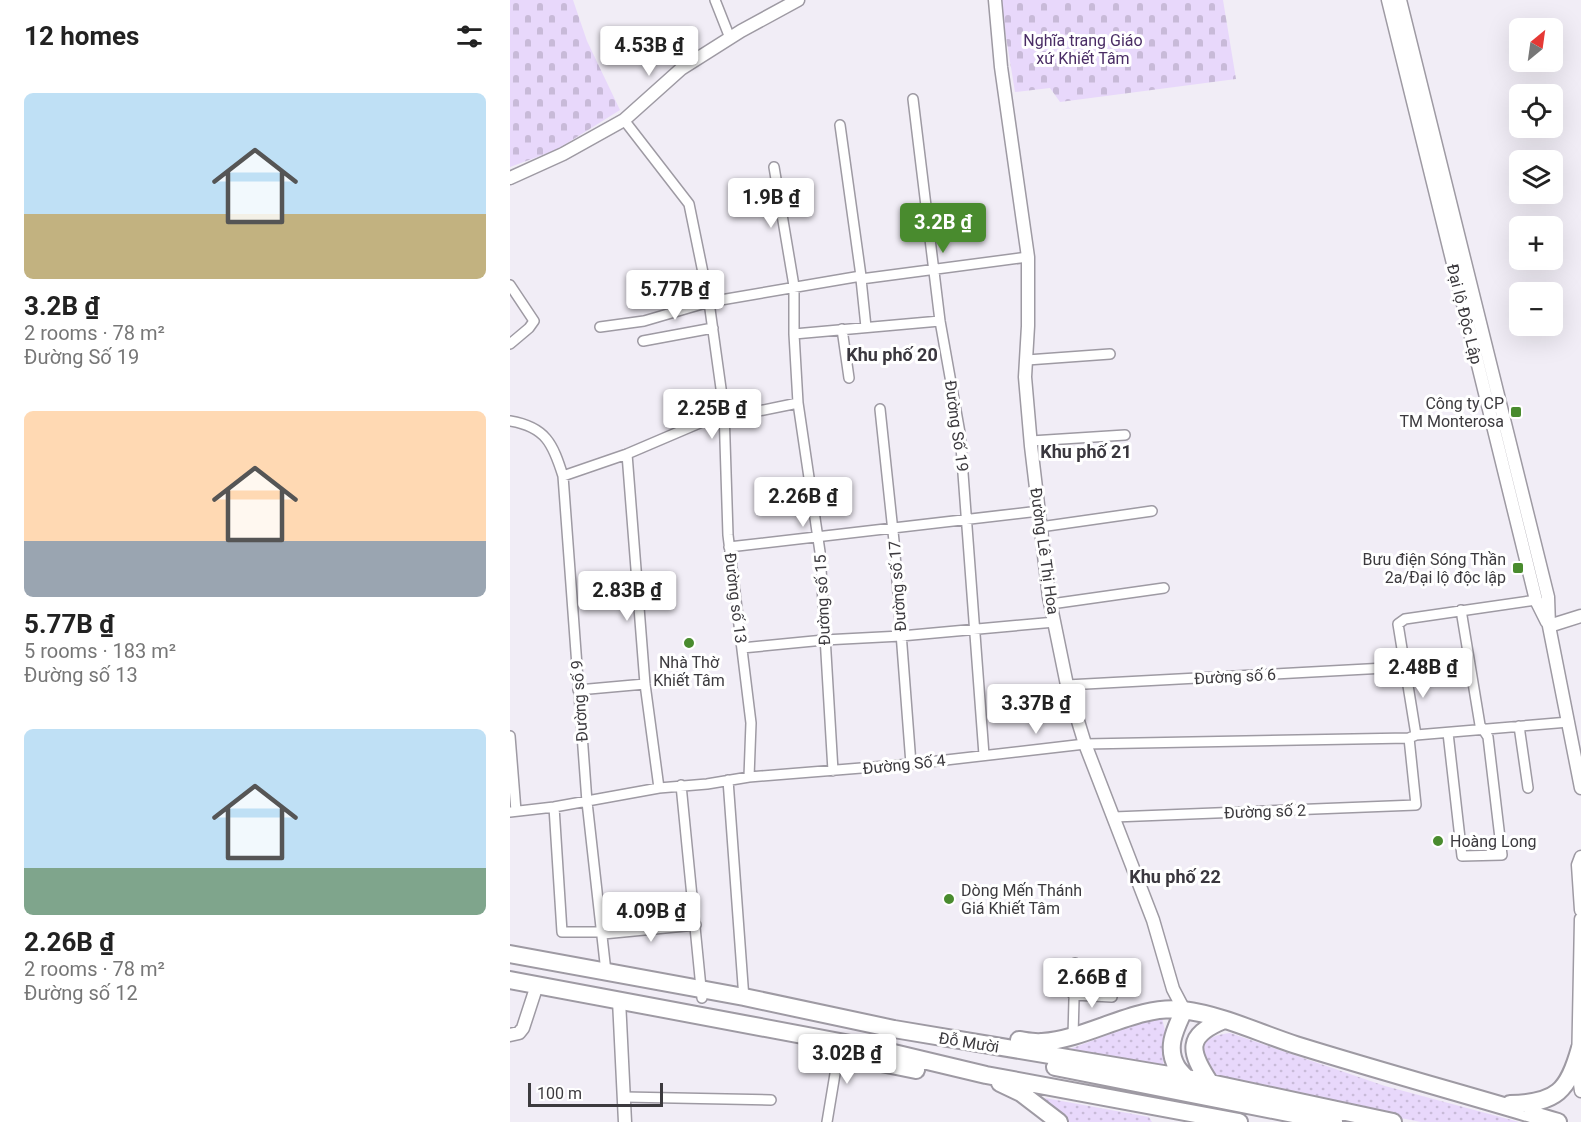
<!DOCTYPE html>
<html lang="en">
<head>
<meta charset="utf-8">
<style>
  :root { --surface:#fff; --page:#f2f2f2; --text:#222; --muted:#767676; --accent:#498b2e }
  body { margin:0; font-family:Roboto,sans-serif; background:var(--page); color:var(--text); height:100vh; display:flex; flex-direction:column; font-size:22px; white-space:nowrap }
  * { box-sizing:border-box; margin:0 }
  p { font-size:20px; color:var(--muted) }
  .icon { flex:none; width:33px; height:33px; fill:none; stroke:currentColor; stroke-width:2; stroke-linecap:round; stroke-linejoin:round }
  .map { position:relative; flex:1; overflow:hidden }
  .side { display:flex; flex-direction:column; background:var(--surface); width:510px }
  .side>* { flex:none }
  .needle { width:39px; rotate:29deg }
  .buttons { position:absolute; left:999px; top:18px; display:grid; gap:12px }
  .buttons a { display:grid; place-items:center; width:54px; height:54px; border-radius:9px; background:var(--surface); box-shadow:0 6px 24px #0002; font-size:30px }
  .scale { position:absolute; left:18px; bottom:15px; width:135px; box-sizing:border-box; padding-left:6px; border:3px solid #3c3a3e; border-top:0; font-size:16px; line-height:21px; white-space:nowrap; color:#3c3a3e; -webkit-text-stroke:4px #fff; paint-order:stroke }
  .price { position:absolute; translate:-50% -51px; padding:0 14px; border-radius:6px; background:#fff; color:#222; font-size:20px; line-height:39px; filter:drop-shadow(0 2px 3px #0008) }
  .price::after { content:''; position:absolute; left:50%; top:36px; width:18px; height:14px; margin-left:-9px; background:inherit; clip-path:polygon(0 0,100% 0,50% 100%) }
  .price.on { background:var(--accent); color:#fff }
  ul { padding:0; list-style:none }
  li { display:grid; align-content:center; gap:12px; height:318px; padding:0 24px }
  li span { display:grid; place-items:center; height:186px; border-radius:9px; color:#555 }
  li>.icon { margin-inline-start:auto }
  span .icon { width:108px; height:108px; fill:#fffc; stroke-width:1 }
  li b { font-size:26px }
  h2 { display:flex; justify-content:space-between; align-items:center; height:72px; padding:0 24px; font-size:26px }
  main { display:flex; flex:1; min-height:0 }
  .map>svg:first-child { display:block }
  .green { fill:url(#green-dots) }
  .cemetery { fill:url(#cemetery-stones) }
  .lines { fill:none; stroke-linecap:round; stroke-linejoin:round }
  .street-casing { stroke:#9e9aa3; stroke-width:12 }
  .secondary-casing { stroke:#9e9aa3; stroke-width:15 }
  .highway-casing { stroke:#9e9aa3; stroke-width:20 }
  .street { stroke:#fff; stroke-width:9 }
  .secondary { stroke:#fff; stroke-width:12 }
  .highway { stroke:#fff; stroke-width:16 }
  .poi-dot { fill:#498b2e; stroke:#fff; stroke-width:2 }
  .labels { text-anchor:middle; stroke-width:6; stroke-linejoin:round; paint-order:stroke }
  .park-label { font-size:16px; fill:#4a2d65; stroke:#fff }
  .street-label { font-size:16px; fill:#3c3a3e; stroke:#fff }
  .poi-label { font-size:16px; fill:#3c3a3e; stroke:#fff; text-anchor:end }
  .neighbourhood-label { font-size:18px; font-weight:bold; fill:#3a373e; stroke:#fff }
</style>
</head>
<body>
<main>
<section class="side">
<h2>12 homes<svg class="icon" aria-label="filters" viewBox="0 0 24 24"><path d="M4 7h16M4 17h16"/><circle cx="9" cy="7" r="2"/><circle cx="15" cy="17" r="2"/></svg></h2>
<ul>
<li><span style="background:linear-gradient(#bfe0f5 65%,#c2b280 0)"><svg class="icon" aria-label="home" viewBox="0 0 24 24"><path d="M3 11l9-7 9 7M6 9v11h12V9"/></svg></span><div><b>3.2B ₫</b><p>2 rooms · 78 m²</p><p>Đường Số 19</p></div></li>
<li><span style="background:linear-gradient(#ffd9b3 70%,#9aa5b1 0)"><svg class="icon" aria-label="home" viewBox="0 0 24 24"><path d="M3 11l9-7 9 7M6 9v11h12V9"/></svg></span><div><b>5.77B ₫</b><p>5 rooms · 183 m²</p><p>Đường số 13</p></div></li>
<li><span style="background:linear-gradient(#bfe0f5 75%,#7fa58c 0)"><svg class="icon" aria-label="home" viewBox="0 0 24 24"><path d="M3 11l9-7 9 7M6 9v11h12V9"/></svg></span><div><b>2.26B ₫</b><p>2 rooms · 78 m²</p><p>Đường số 12</p></div></li>
</ul>
</section>
<div class="map">
<svg width="1071" height="1122" viewBox="0 0 1071 1122">
  <defs>
    <pattern id="green-dots" width="8" height="8" patternUnits="userSpaceOnUse" patternTransform="scale(1.5)"><rect width="8" height="8" fill="#e8d8fb"/><path d="M2 2h.1M6 6h.1" fill="none" stroke="#c8bad8" stroke-width="1.8" stroke-linecap="round"/></pattern>
    <pattern id="cemetery-stones" width="16" height="16" patternUnits="userSpaceOnUse" patternTransform="scale(1.5)"><rect width="16" height="16" fill="#e8d8fb"/><path d="M2 7V4a2 2 0 0 1 4 0v3zM10 15v-3a2 2 0 0 1 4 0v3z" fill="#c8bad8"/></pattern>
  </defs>
  <rect width="100%" height="100%" fill="#f1edf6"/>
  <path class="green" d="M652 1018 656 1035 652 1054 655 1072 549 1053 638 1020Z
    M720 1033 875 1086 1009 1122H911L772 1095 711 1079 697 1072 688 1048C699 1037 705 1035 720 1033Z
    M535 1098 639 1117 642 1122H560L534 1100Z"/>
  <path class="cemetery" d="M0 0H63L77 41 110 110 46 150 0 167Z
    M490 0H713L726 79 550 102 540 88 505 92Z"/>
  <g class="lines">
    <defs>
      <path id="street" d="M205 0 220 38
        M403 99 430 321 450 433 474 755
        M114 120 179 204 199 302 214 410 218 535 241 723 239 777
        M330 125 351 276
        M264 167 284 286V334L288 403 310 552 323 771
        M351 279 518 257
        M351 279 356 327
        M0 285 24 321 19 328 0 344
        M90 327 134 321 199 302 351 276V279
        M332 329 339 378
        M284 334 430 321
        M133 341 203 328
        M517 360 600 354
        M370 409 384 541 401 764
        M0 421C36 427 43 444 53 476L77 802 96 972
        M521 441 615 435
        M117 454 135 684 149 788
        M53 476 117 454 199 419 205 420 288 403
        M530 527 642 511
        M219 547 529 511
        M541 604 654 588
        M232 648 314 640 391 636 545 622
        M557 685 894 667
        M68 690 135 684
        M1009 726 1018 788
        M938 733 952 856 992 855 978 737 970 725 951 610
        M906 735 888 624 895 619 1026 600
        M0 736 6 811
        M218 780 234 999
        M171 785 192 998
        M44 807 52 932H93
        M0 812 44 807 149 788 197 784 239 777 401 764 575 744 899 738 906 735 1059 722
        M604 817 906 805 899 738
        M93 934 186 925
        M563 995 602 997
        M563 1036 565 963
        M114 1097 261 1100
        M317 1122 329 1050"/>
      <path id="secondary" d="M485 0 491 67 518 257V326L515 377 521 446 539 597 557 685 575 744 643 920 663 989 674 1010
        M878 0 1026 600 1037 622
        M890 0 1038 597 1039 626 1071 788
        M0 178 53 154 114 120 171 69 231 31 288 0
        M1039 626 1071 616
        M1071 857 1068 865 1071 910
        M1071 919 1068 1070 1071 1091
        M109 1000 115 1122
        M0 1035 9 1033 13 1028 27 985"/>
      <path id="highway" d="M0 954 234 997 384 1029 677 1078 883 1122
        M0 980 367 1049 476 1075 729 1122
        M674 1010C666 1028 655 1047 667 1067 670 1072 676 1077 680 1082
        M509 1040C516 1041 525 1043 532 1042 579 1039 627 1004 673 1010 712 1015 749 1033 786 1045 873 1072 961 1096 1048 1122
        M322 1053 406 1070
        M545 1067 824 1122
        M490 1083 511 1093 549 1122
        M700 1083C679 1051 675 1036 714 1020
        M1000 1104C1047 1103 1058 1091 1070 1048"/>
    </defs>
    <use href="#street" class="street-casing"/>
    <use href="#secondary" class="secondary-casing"/>
    <use href="#highway" class="highway-casing"/>
    <use href="#street" class="street"/>
    <use href="#secondary" class="secondary"/>
    <use href="#highway" class="highway"/>
  </g>
  <g class="poi-dot">
    <rect x="1000" y="406" width="12" height="12" rx="3"/>
    <rect x="1002" y="562" width="12" height="12" rx="3"/>
    <circle cx="179" cy="643" r="6"/>
    <circle cx="928" cy="841" r="6"/>
    <circle cx="439" cy="899" r="6"/>
  </g>
  <g class="labels">
    <g class="park-label">
      <text x="573" y="46">Nghĩa trang Giáo<tspan x="573" dy="18">xứ Khiết Tâm</tspan></text>
    </g>
    <g class="street-label">
      <text transform="translate(955 314) rotate(76)" y="6">Đại lộ Độc Lập</text>
      <text transform="translate(447 426) rotate(82)" y="6">Đường Số 19</text>
      <text transform="translate(535 551) rotate(82)" y="6">Đường Lê Thị Hoa</text>
      <text transform="translate(387 586) rotate(-94)" y="6">Đường số 17</text>
      <text transform="translate(226 598) rotate(83)" y="6">Đường số 13</text>
      <text transform="translate(312 600) rotate(-93)" y="6">Đường số 15</text>
      <text transform="translate(725 676) rotate(-3)" y="6">Đường số 6</text>
      <text transform="translate(69 701) rotate(-94)" y="6">Đường số 9</text>
      <text transform="translate(394 764) rotate(-6)" y="6">Đường Số 4</text>
      <text transform="translate(755 811) rotate(-2)" y="6">Đường số 2</text>
      <text transform="translate(459 1042) rotate(9)" y="6">Đỗ Mười</text>
    </g>
    <g class="poi-label">
      <text x="994" y="409">Công ty CP<tspan x="994" dy="18">TM Monterosa</tspan></text>
      <text x="996" y="565">Bưu điện Sóng Thần<tspan x="996" dy="18">2a/Đại lộ độc lập</tspan></text>
      <text x="179" y="668" text-anchor="middle">Nhà Thờ<tspan x="179" dy="18">Khiết Tâm</tspan></text>
      <text x="940" y="847" text-anchor="start">Hoàng Long</text>
      <text x="451" y="896" text-anchor="start">Dòng Mến Thánh<tspan x="451" dy="18">Giá Khiết Tâm</tspan></text>
    </g>
    <g class="neighbourhood-label">
      <text x="382" y="361">Khu phố 20</text>
      <text x="576" y="458">Khu phố 21</text>
      <text x="665" y="883">Khu phố 22</text>
    </g>
  </g>
</svg>
<div class="buttons">
<a><svg class="needle" viewBox="-14 -14 28 28"><path d="M0-13l5 13h-10z" fill="#e53935"/><path d="M0 13l5-13h-10z" fill="#767676"/></svg></a>
<a><svg class="icon" aria-label="locate" viewBox="0 0 24 24"><circle cx="12" cy="12" r="6"/><path d="M12 2v4M12 18v4M2 12h4M18 12h4"/></svg></a>
<a><svg class="icon" aria-label="layers" viewBox="0 0 24 24"><path d="M12 4l9 5-9 5-9-5zM3 14l9 5 9-5"/></svg></a>
<a>+</a>
<a>−</a>
</div>
<div class="scale">100 m</div>
<b class="price" style="left:139px;top:77px">4.53B ₫</b>
<b class="price" style="left:261px;top:229px">1.9B ₫</b>
<b class="price on" style="left:433px;top:254px">3.2B ₫</b>
<b class="price" style="left:165px;top:321px">5.77B ₫</b>
<b class="price" style="left:202px;top:440px">2.25B ₫</b>
<b class="price" style="left:293px;top:528px">2.26B ₫</b>
<b class="price" style="left:117px;top:622px">2.83B ₫</b>
<b class="price" style="left:913px;top:699px">2.48B ₫</b>
<b class="price" style="left:526px;top:735px">3.37B ₫</b>
<b class="price" style="left:141px;top:943px">4.09B ₫</b>
<b class="price" style="left:582px;top:1009px">2.66B ₫</b>
<b class="price" style="left:337px;top:1085px">3.02B ₫</b>
</div>
</main>
</body>
</html>
